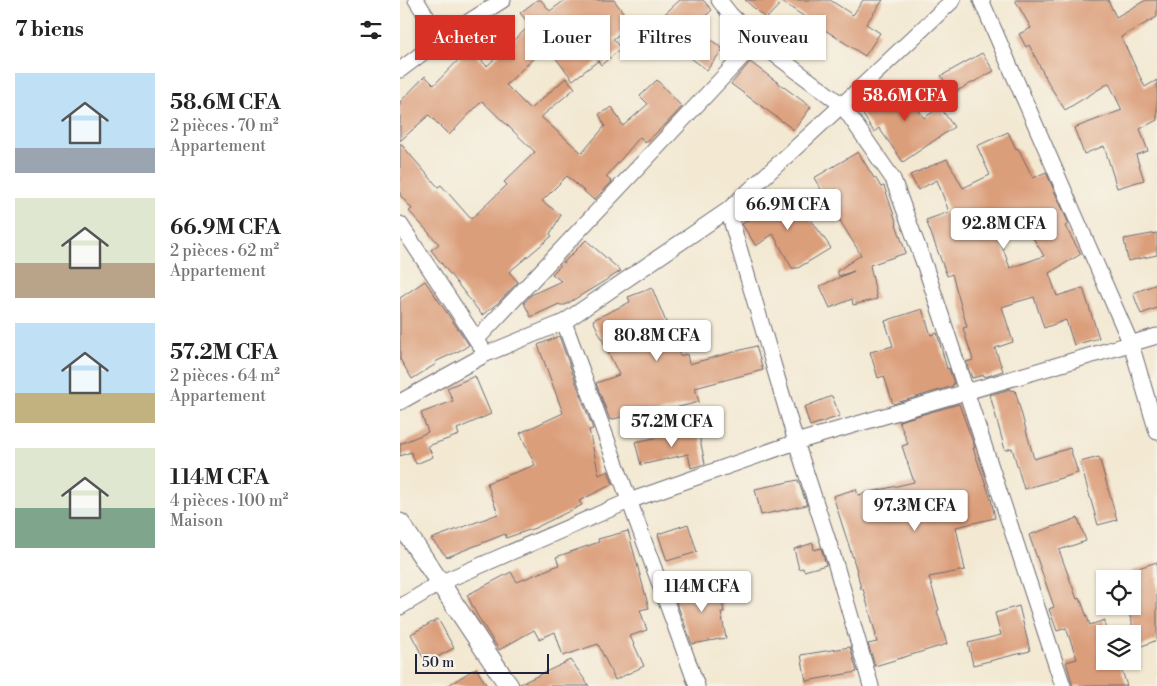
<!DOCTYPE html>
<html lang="fr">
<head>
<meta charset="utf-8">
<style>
  :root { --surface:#fff; --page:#f2f2f2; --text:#222; --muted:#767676; --accent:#d93025 }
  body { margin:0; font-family:"Libre Bodoni",serif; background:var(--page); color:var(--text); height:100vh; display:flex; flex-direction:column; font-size:19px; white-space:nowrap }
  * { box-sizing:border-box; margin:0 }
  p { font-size:16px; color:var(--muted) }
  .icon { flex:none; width:28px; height:28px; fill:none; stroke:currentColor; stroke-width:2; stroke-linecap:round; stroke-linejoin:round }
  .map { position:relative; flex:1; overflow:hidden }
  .sheet { display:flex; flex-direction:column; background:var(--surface); width:400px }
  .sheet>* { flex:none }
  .hud { position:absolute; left:15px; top:15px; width:475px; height:45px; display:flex; gap:10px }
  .tools { position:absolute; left:696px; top:570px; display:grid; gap:10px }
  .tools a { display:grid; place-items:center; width:45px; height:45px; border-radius:0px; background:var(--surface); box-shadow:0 1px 4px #0004; font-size:25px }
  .scale { position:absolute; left:15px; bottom:12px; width:134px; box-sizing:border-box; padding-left:5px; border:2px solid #22223b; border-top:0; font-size:14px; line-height:18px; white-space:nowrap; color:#22223b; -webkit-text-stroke:4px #f7f3e8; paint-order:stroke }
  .price { position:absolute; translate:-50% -42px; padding:0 11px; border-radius:5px; background:#fff; color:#222; font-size:16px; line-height:32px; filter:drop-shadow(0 1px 2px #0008) }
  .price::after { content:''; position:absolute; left:50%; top:30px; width:15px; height:11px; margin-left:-8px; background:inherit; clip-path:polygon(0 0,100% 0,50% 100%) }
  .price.selected { background:var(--accent); color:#fff }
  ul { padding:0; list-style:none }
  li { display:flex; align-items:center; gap:15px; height:125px; padding:0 15px }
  li span { display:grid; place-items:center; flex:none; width:140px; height:100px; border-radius:0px; color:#555 }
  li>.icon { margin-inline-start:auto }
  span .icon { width:60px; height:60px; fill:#fffc; stroke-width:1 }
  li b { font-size:21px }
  h2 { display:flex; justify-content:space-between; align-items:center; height:60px; padding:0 15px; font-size:21px }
  .chip { padding:0 18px; border-radius:0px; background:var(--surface); box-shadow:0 1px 4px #0004; font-size:18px; line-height:45px }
  .chip.selected { background:var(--accent); color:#fff }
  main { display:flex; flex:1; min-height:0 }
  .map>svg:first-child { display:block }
  .building { fill:#db9e7a; fill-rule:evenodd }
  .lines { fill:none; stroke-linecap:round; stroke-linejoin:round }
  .minor-casing { stroke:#6b6870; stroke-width:17 }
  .tertiary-casing { stroke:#6b6870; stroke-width:21 }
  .minor { stroke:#fff; stroke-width:15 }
  .tertiary { stroke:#fff; stroke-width:19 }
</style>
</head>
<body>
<main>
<section class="sheet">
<h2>7 biens<svg class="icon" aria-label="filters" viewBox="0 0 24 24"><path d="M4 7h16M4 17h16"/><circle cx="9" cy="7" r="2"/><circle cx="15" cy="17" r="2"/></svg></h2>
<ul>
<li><span style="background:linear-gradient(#bfe0f5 75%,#9aa5b1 0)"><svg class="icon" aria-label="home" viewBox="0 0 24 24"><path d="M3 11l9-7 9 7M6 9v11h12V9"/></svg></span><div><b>58.6M CFA</b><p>2 pièces · 70 m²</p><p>Appartement</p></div></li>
<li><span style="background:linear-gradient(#dfe7d0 65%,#b9a48a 0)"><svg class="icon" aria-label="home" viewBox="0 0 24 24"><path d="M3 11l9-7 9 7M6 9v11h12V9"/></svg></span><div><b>66.9M CFA</b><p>2 pièces · 62 m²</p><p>Appartement</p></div></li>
<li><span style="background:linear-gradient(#bfe0f5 70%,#c2b280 0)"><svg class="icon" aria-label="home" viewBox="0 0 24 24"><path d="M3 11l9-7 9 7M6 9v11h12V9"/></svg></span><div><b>57.2M CFA</b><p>2 pièces · 64 m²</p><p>Appartement</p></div></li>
<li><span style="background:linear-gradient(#dfe7d0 60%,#7fa58c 0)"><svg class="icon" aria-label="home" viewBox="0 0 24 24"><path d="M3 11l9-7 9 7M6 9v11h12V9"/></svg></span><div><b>114M CFA</b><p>4 pièces · 100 m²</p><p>Maison</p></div></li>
</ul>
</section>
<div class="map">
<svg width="757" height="686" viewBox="0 0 757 686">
  <rect width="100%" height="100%" fill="#f7f3e8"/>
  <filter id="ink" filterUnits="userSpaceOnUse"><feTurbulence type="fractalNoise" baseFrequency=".02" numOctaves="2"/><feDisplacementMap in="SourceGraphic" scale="10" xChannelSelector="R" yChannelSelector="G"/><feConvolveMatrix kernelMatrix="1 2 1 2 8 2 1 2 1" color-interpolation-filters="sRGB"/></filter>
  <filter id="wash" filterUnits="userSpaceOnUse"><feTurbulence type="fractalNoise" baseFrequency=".0096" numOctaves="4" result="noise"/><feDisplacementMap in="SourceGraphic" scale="20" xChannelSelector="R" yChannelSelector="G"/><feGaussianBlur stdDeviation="1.12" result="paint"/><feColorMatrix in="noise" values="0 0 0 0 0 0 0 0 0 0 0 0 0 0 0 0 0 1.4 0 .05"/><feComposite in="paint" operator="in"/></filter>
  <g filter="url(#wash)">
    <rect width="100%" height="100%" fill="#f3e9d3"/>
    <g id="blocks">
      <path class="building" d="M137 0H141L150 11 165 0H214L232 24 213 39 221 49 201 65 198 61 173 80 146 46 106 85 130 109 166 78 175 88 141 117 182 153 205 126 199 114 212 107 223 126 248 104 240 96 257 80 282 107 266 124 245 143 240 137 206 177 212 182 194 200 167 176 142 201 161 215 150 234 152 236 109 272 118 282 98 303 82 315 31 250 39 244 9 211 12 209 0 195V143L38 187 41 185 71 219 107 185 104 182 135 152 82 101 49 135 29 115 0 141V102L25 76 34 85 69 49 87 66 130 25 120 13Z
        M280 0H303L312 10 294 27 323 49 307 70 284 53 286 51 258 20Z
        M345 0H430L453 15 463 0H483L466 24 480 33 465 56 382 2 366 19Z
        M615 0H708L716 17 746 0H757V17L721 37 745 87 757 80V120L740 129 748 151 736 155 744 180 717 188 704 146 684 154 674 128 722 110 709 83 665 110 650 86 629 45 626 47 619 34 631 28Z
        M582 53 594 71 553 93 541 76Z
        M350 62 411 107 394 130 331 84Z
        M501 83 524 118 540 107 554 127 503 162 479 128 474 132 460 110Z
        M608 132 616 149 618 148 633 178 646 172 669 224 665 226 681 254 649 273 657 296 683 288 699 338 674 345 666 320 644 328 634 297 617 302 602 307 613 342 595 348 603 371 585 377 584 375 572 378 566 362 573 360 563 328 567 327 552 274 547 276 526 220 549 212 537 180 518 190 510 175 547 159 563 188 590 175 577 146ZM620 216 644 256 610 268 596 229Z
        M458 152 474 178 475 177 481 187 484 186 497 224H496L506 253 470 265 477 299 453 305 452 299 430 308 420 286 454 271 439 276 437 271 461 255 414 178Z
        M391 191 431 248 398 268H392L373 234 356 246 342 224Z
        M757 233V255L728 261 724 239Z
        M186 240 221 271 165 305H160L159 304 131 317 124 303 131 295 161 281 152 274Z
        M25 281 69 345 63 349 35 362 36 364 12 379 0 359V298Z
        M757 284V308L741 314 733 293Z
        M252 288 280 356 287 354 289 364 356 346 363 370 295 388 299 402 230 419 229 415 210 420 196 383 219 375 193 320 230 302 228 297Z
        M522 309 531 335 537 333 547 369 549 368 554 384 552 385 553 386 493 404 484 376 478 378 470 352 493 346 485 321Z
        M159 336 193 429 189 430 199 475 208 471 213 484 179 501 182 505 135 528 106 538 105 534 47 557 31 539 98 514 87 483 135 465 120 433 163 413 138 345Z
        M75 376 91 414 57 429 59 435 28 446 33 457 16 464 11 452 0 456V444L28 432 21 413 53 401 47 388Z
        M610 389 611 391 615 390 634 459 670 448 678 473 624 489 612 448 605 450 590 395Z
        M432 396 440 416 410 426 404 407Z
        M559 404 575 448H573L591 499 595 518 556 527 565 570 529 577 539 610 537 611 547 644 475 666 468 644 477 642 475 635H476L463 589H461L457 571 433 496 456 489 458 495 514 482 502 446 508 444 499 421Z
        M298 429 305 464 291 468 288 454 241 465 235 442Z
        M699 457 717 520 698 525 680 462Z
        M398 480 407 505 361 515 355 489Z
        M678 518 686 541 659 550 677 599 680 598 690 625 705 620V661H719L727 686H673L666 662 677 659 666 628 657 631 649 609 654 607 629 535Z
        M288 524 297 552 267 561 258 534Z
        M228 531 249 608 240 610 247 630 230 636 244 666 215 680 198 644 163 656 155 632 139 639 134 630 99 650 77 615 67 595 111 572 117 582 159 565 156 557 199 542 198 539Z
        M413 543 414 550 421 548 426 565 404 571 403 568 399 569 394 549Z
        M757 562V640L732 650V622L726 606H732V570Z
        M319 584 324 612H321L326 638 292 644 273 593Z
        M619 606 630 651 573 665 568 643 601 635 595 613Z
        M38 619 54 648 26 663 11 634Z
        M450 647 457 672 406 681 401 655Z
        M171 660 189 686H120V684Z
        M76 668 87 686H47Z"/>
    </g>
  </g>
  <g filter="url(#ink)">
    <use href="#blocks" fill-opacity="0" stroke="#6b6870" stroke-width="1"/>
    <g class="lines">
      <defs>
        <path id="minor" d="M16 0 41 39
          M319 0 330 14 357 41 442 105 493 179 525 266 663 686
          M581 0 731 344 757 432
          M0 70 41 39 103 0
          M328 210 396 442 435 562 471 686
          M0 224 82 348
          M164 322 297 686
          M77 339 357 41
          M0 402 86 354 164 322 328 210 442 105 553 0
          M0 607 40 583 229 501 396 442 757 336"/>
        <path id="tertiary" d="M0 523 109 686"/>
      </defs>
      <use href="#minor" class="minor-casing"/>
      <use href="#tertiary" class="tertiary-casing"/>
      <use href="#minor" class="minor"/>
      <use href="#tertiary" class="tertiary"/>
    </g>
  </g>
</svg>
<div class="tools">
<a><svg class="icon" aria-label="locate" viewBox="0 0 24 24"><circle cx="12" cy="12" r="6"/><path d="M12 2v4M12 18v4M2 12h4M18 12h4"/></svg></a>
<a><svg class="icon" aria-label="layers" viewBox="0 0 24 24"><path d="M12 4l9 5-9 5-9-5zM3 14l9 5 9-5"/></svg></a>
</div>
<div class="scale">50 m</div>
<b class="price selected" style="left:505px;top:122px">58.6M CFA</b>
<b class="price" style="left:388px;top:231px">66.9M CFA</b>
<b class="price" style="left:604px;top:250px">92.8M CFA</b>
<b class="price" style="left:257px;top:362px">80.8M CFA</b>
<b class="price" style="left:272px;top:448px">57.2M CFA</b>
<b class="price" style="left:515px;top:532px">97.3M CFA</b>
<b class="price" style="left:302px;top:613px">114M CFA</b>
<div class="hud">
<a class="chip selected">Acheter</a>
<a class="chip">Louer</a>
<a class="chip">Filtres</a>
<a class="chip">Nouveau</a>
</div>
</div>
</main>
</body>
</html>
